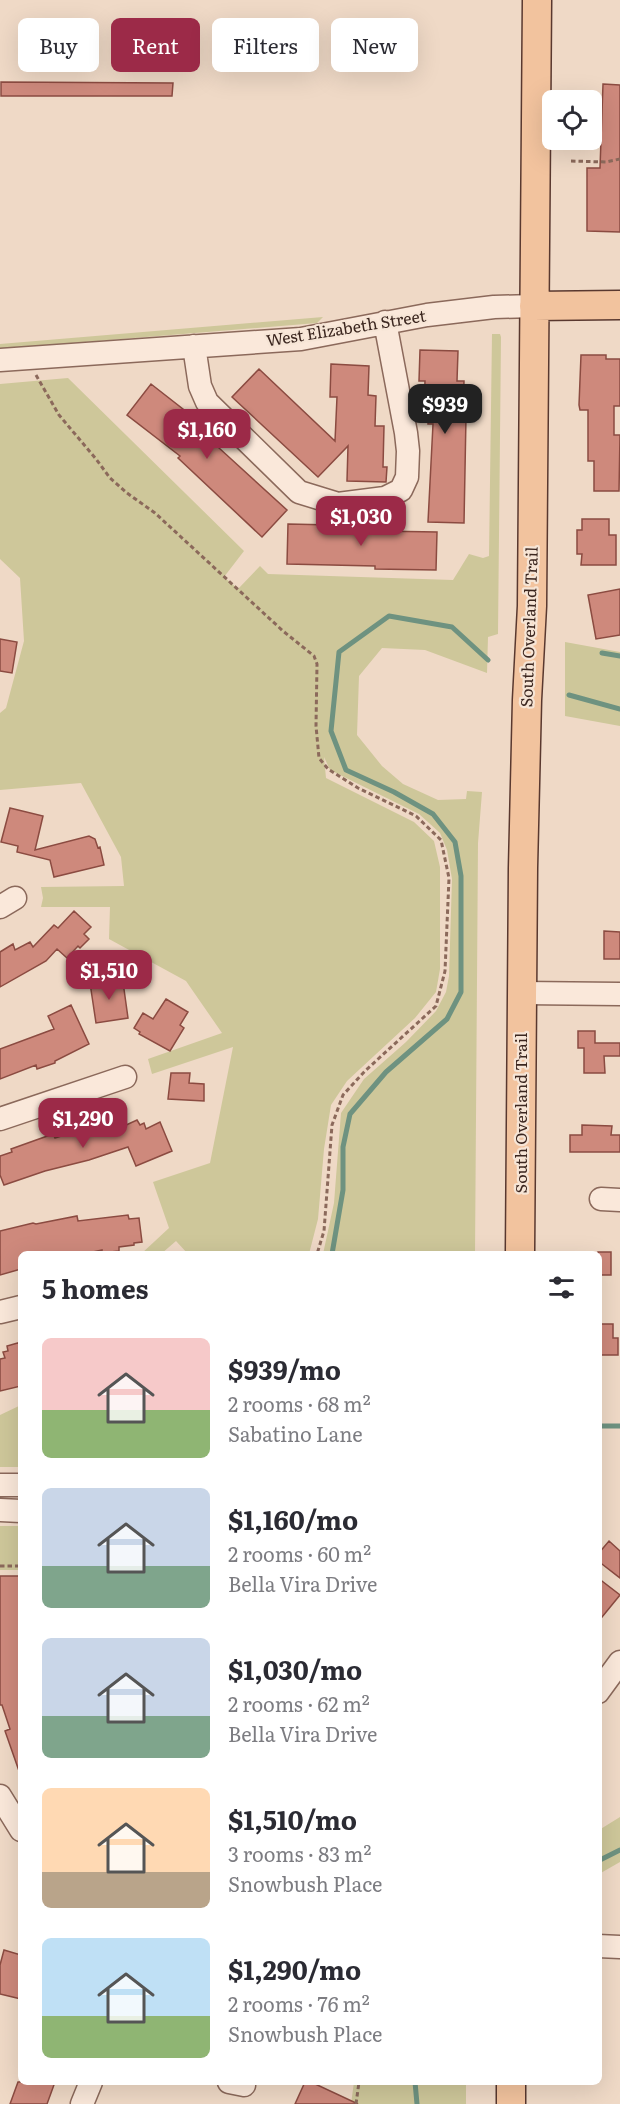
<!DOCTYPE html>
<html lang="en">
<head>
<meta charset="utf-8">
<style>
  :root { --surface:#fff; --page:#f2f2f3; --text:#2b2b33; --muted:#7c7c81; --accent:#9c2a48 }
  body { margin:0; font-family:Literata,serif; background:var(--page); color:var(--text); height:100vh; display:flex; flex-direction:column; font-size:22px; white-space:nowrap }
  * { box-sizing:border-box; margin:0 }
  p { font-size:20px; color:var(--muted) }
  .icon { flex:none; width:33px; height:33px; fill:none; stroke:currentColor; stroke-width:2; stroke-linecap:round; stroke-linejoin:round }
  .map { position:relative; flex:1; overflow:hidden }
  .panel { position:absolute; left:18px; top:1251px; width:584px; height:834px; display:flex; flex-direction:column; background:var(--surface); border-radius:9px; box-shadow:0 6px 24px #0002 }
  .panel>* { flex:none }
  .guide { position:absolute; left:18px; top:18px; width:585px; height:54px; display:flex; gap:12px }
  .buttons { position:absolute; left:542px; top:90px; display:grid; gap:12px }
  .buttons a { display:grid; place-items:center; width:60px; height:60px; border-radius:9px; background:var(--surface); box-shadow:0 6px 24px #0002; font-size:30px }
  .price { position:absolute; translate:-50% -51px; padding:0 14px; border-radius:12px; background:var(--accent); color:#fff; font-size:20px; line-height:39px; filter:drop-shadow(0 2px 3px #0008) }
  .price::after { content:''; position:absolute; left:50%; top:36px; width:18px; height:14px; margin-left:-9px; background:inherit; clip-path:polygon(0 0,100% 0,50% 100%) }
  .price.active { background:#222; color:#fff }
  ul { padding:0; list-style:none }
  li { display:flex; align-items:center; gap:18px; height:150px; padding:0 24px }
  li span { display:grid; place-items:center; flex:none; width:168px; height:120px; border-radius:9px; color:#555 }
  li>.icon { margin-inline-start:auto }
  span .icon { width:72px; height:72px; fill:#fffc; stroke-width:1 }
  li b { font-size:26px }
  h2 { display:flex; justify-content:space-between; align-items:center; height:72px; padding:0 24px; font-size:26px }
  .chip { padding:0 21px; border-radius:9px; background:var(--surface); box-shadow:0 6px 24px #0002; font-size:21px; line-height:54px }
  .chip.active { background:var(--accent); color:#fff }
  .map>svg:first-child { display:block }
  .green { fill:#cec79a }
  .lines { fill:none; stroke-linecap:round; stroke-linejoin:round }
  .stream { stroke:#6e9280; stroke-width:5 }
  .building { fill:#ce897c; stroke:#8b4b41; stroke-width:1.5 }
  .minor-casing { stroke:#8b695b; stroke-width:25 }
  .major-casing { stroke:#59382f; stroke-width:31 }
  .path { stroke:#8b695b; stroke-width:3; stroke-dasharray:4.5 3; stroke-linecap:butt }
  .minor { stroke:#fae8da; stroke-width:22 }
  .major { stroke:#f2c39e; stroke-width:28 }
  .labels { text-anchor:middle; stroke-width:4.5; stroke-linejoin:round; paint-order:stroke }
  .street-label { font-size:16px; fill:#3b261f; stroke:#f6e5d6 }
</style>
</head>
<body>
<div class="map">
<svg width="620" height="2104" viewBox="0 0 620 2104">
  <rect width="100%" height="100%" fill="#efd9c6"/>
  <path class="green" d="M323 317 317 323 0 349V344Z
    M492 334H500L501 337 498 634 488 637 487 673 425 650 382 648 359 676 357 735 382 766 403 784 438 800 466 799 467 791 482 792 478 843 475 1254H323L334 1203 341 1113 364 1079 406 1042 436 1011 446 992 449 976 452 879 447 850 440 833 419 814 330 770 324 757 326 778 414 822 434 841 440 867V969L436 992 415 1018 347 1081 331 1105 324 1149 318 1219 309 1254H188L176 1241 161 1254H141L169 1228 153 1182 210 1163 233 1047 152 1074 148 1059 222 1033 186 981 109 939 110 907H41L43 898 41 887 124 886 121 857 81 783 0 790V713L6 708 24 641 20 578 0 559V384L68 378 244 551 224 577 238 589 260 566 268 574 453 580 469 554 483 558 489 556Z
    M565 642 620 652V726L565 716Z
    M21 1405V1467H0V1415Z
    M0 1526H21V1570H0Z
    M620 1817V1862L599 1874V1830Z
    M354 2082H466V2104H351Z"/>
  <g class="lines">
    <path class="stream" d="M602 653 620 656
      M569 695 620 709
      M332 1254 343 1190V1147L350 1114 386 1072 447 1019 461 992V876L455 842 433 814 394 792 346 770 331 731 339 652 389 616 452 627 488 660
      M598 1426H620
      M598 1861 620 1850
      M415 2082 417 2104"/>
  </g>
  <path class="building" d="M1 82 173 83 172 96H1Z
    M603 84 620 85V232L587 231V168H600Z
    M420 350 458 351 457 381H464L463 417H466L464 523 428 522 433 424H428V409H424L425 381H419Z
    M581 355H606V359H620V406H614V435H620L619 491H594V461H588V410H580L579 405Z
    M331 364 369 366 368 395 376 396 375 426H384L383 467H387L386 482 347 481 348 446 318 477 232 397 259 369 335 441 337 397H330Z
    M151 384 188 413 187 415 198 424 196 427 287 510 262 537 178 458 180 456 127 415Z
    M582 519H609V535H616V565H581L582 554H577V530H582Z
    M288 524 377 526V531L437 532 436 570 375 569V566L287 564Z
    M620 589V635L596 639 588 595Z
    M0 639 17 642 12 673 0 671Z
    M10 808 43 816 35 850 89 836 95 839 98 848 100 847 104 865 54 877 50 860 17 852 18 846 1 842Z
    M74 911 91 927 84 934 89 939 80 948 78 946 67 958 57 949 46 961 0 987V952L13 944 15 950 30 942 33 947 54 925 58 928Z
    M604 931 620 932V959H604Z
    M112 980V983L123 982 128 1018 96 1023 90 983Z
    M166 999 188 1012 180 1025 184 1028 170 1051 139 1034 140 1032 134 1028 143 1013 153 1019Z
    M71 1005 89 1044 55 1061V1063L37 1069 36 1065 0 1079V1049L54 1029 48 1016Z
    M578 1031H595V1043H620V1056H604L605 1073H584V1048H578Z
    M171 1073H190L189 1083 204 1084V1101L168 1099Z
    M137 1120 140 1125 144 1123 146 1129 160 1122 172 1151 136 1166 128 1147 89 1160 45 1171 4 1185 0 1175V1156L12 1152 11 1149 53 1134 55 1138 107 1121 111 1132Z
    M582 1125 612 1126 611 1135H620V1152H570V1135H582Z
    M128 1215 129 1219 139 1218 142 1242 134 1243V1245L119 1247V1251L102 1253V1250L84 1254H21V1269L0 1275V1231L33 1223 36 1224 77 1216 78 1221Z
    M598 1252H611V1275H598Z
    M598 1324H613V1338H618V1355H598Z
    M21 1342V1386L0 1391V1359L5 1358 3 1352 8 1351 7 1346Z
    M609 1541 620 1551V1578L598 1561V1554Z
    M0 1576H21V1771H19L5 1731 10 1729 2 1705H0Z
    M598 1578 620 1595 598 1622Z
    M4 1950 21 1955V1999L0 1994V1965Z
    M18 2082H55L47 2104H10Z
    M305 2082H311L358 2104H295Z"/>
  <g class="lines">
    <defs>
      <path id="minor" d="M194 346 200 386 207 402 299 492 338 504 385 498 401 490 407 477 408 451 406 433 385 322
        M0 360 301 339 427 315 494 307 534 306
        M0 907 15 898
        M522 993 620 994
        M0 1119 125 1077
        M601 1199 620 1200
        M0 1312 21 1307
        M0 1485H21
        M0 1510 21 1511
        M598 1692 620 1662
        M0 1796 21 1830
        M598 1946 620 1947
        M229 2082 244 2085
        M82 2104 91 2082"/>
      <path id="major" d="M534 306 620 305
        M520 1254 523 868 527 700 532 606 537 0
        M511 2104V2082"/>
    </defs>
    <use href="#minor" class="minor-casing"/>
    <use href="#major" class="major-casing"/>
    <path class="path" d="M571 161 606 162 620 159
      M36 375 59 415 96 459 110 478 127 493 155 513 283 631 314 656 317 664 316 726 319 758 328 769 358 788 416 816 441 840 449 878 445 971 436 1006 365 1071 343 1095 332 1125 324 1231 317 1254
      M0 1566H21
      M356 2104 359 2082"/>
    <use href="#minor" class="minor"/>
    <use href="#major" class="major"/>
  </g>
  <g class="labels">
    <g class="street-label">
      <text transform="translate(346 328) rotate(-9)" y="6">West Elizabeth Street</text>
      <text transform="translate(529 627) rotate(-88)" y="6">South Overland Trail</text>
      <text transform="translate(521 1113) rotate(-90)" y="6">South Overland Trail</text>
    </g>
  </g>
</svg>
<div class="buttons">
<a><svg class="icon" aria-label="locate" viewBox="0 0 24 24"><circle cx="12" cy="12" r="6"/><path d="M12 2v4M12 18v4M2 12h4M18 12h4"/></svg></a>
</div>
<b class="price active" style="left:445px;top:435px">$939</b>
<b class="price" style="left:207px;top:460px">$1,160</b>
<b class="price" style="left:361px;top:547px">$1,030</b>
<b class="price" style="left:109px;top:1001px">$1,510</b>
<b class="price" style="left:83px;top:1149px">$1,290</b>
<div class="guide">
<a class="chip">Buy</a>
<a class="chip active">Rent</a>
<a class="chip">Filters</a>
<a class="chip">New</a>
</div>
<section class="panel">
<h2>5 homes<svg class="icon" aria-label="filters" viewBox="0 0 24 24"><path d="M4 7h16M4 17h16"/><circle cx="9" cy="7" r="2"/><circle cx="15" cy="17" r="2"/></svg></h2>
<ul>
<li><span style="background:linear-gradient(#f6c9c9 60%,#8fb573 0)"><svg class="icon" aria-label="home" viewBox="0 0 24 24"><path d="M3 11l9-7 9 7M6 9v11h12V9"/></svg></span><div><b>$939/mo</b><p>2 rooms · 68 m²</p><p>Sabatino Lane</p></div></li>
<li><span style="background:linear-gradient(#c9d6e8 65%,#7fa58c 0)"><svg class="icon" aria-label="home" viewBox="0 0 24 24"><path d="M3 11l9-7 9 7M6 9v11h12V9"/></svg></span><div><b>$1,160/mo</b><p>2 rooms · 60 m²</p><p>Bella Vira Drive</p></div></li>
<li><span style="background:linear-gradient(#c9d6e8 65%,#7fa58c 0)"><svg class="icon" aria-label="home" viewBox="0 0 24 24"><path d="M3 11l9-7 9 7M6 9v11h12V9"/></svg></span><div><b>$1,030/mo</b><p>2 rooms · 62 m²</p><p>Bella Vira Drive</p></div></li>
<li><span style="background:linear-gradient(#ffd9b3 70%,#b9a48a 0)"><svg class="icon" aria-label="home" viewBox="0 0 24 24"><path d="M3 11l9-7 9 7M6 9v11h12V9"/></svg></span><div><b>$1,510/mo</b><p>3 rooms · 83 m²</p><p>Snowbush Place</p></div></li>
<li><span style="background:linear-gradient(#bfe0f5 65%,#8fb573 0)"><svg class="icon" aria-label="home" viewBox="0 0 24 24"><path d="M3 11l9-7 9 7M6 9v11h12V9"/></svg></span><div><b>$1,290/mo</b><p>2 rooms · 76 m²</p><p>Snowbush Place</p></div></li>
</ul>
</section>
</div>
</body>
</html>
